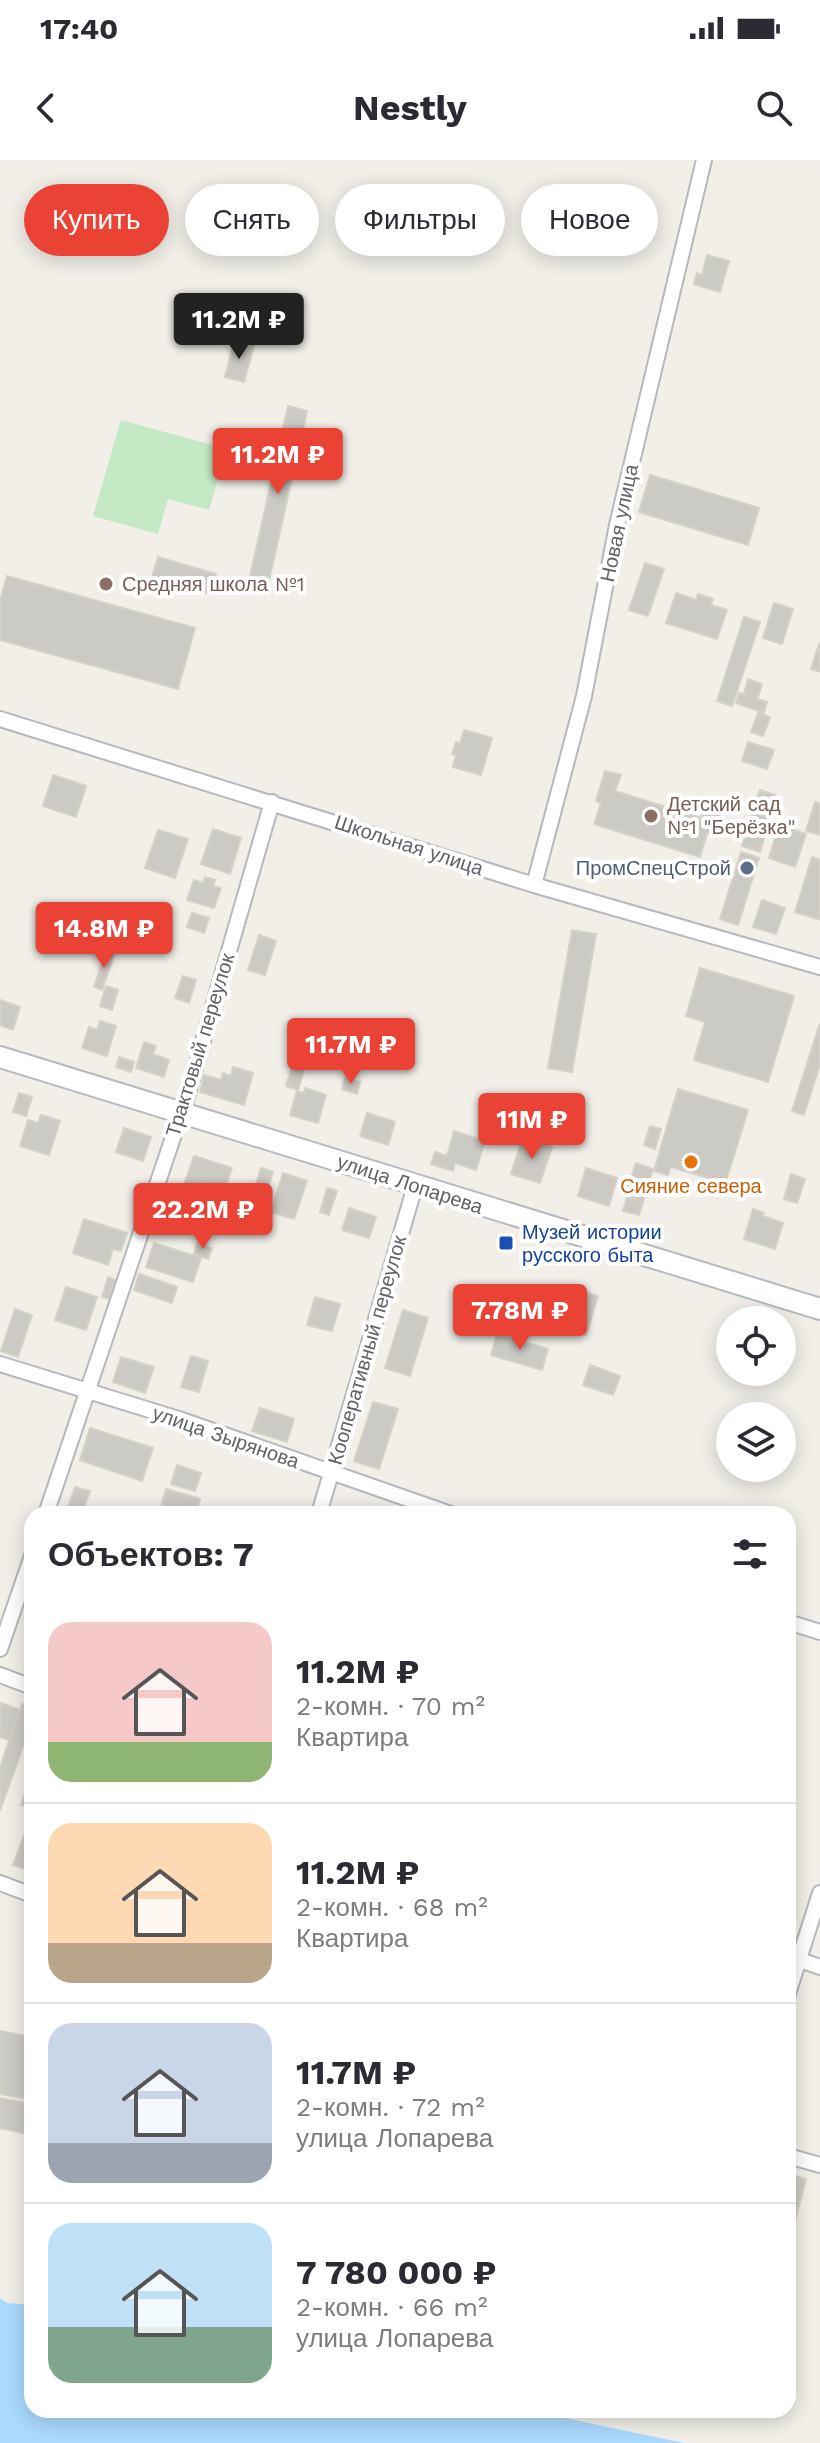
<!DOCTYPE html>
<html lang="ru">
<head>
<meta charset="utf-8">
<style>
  :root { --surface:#fff; --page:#f2f2f3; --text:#2b2b33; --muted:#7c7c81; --line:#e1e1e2; --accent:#ea4335 }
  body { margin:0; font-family:"Work Sans",sans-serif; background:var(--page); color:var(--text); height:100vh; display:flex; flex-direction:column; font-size:30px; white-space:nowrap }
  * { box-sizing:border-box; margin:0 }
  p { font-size:26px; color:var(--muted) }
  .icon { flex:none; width:44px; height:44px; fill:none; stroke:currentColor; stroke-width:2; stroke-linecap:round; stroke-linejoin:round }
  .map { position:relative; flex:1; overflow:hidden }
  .details { position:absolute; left:24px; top:1346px; width:772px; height:912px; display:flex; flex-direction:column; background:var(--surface); border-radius:24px; box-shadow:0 4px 20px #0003 }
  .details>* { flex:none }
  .banner { position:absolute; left:24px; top:24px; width:772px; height:72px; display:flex; gap:16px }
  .fabs { position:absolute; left:716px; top:1146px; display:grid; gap:16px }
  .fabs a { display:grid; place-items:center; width:80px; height:80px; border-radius:50%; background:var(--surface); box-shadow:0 4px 20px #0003; font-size:40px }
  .price { position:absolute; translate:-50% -68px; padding:0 18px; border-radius:8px; background:var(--accent); color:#fff; font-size:26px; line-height:52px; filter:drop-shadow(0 2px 4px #0008) }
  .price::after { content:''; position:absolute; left:50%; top:48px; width:24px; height:18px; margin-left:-12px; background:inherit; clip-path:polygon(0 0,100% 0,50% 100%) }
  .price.selected { background:#222; color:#fff }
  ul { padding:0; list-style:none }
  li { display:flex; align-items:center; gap:24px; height:200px; padding:0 24px }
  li+li { border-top:2px solid var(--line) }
  li span { display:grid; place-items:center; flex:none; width:224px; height:160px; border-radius:24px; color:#555 }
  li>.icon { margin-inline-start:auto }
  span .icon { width:96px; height:96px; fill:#fffc; stroke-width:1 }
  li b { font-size:34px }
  h2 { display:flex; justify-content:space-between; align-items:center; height:96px; padding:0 24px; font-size:34px }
  .chip { padding:0 28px; border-radius:36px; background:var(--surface); box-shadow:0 4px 20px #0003; font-size:28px; line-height:72px }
  .chip.selected { background:var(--accent); color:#fff }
  .status { display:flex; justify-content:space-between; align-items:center; height:56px; padding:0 40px; background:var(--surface); direction:ltr }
  .status svg { height:22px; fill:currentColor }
  header { display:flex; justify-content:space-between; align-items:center; height:104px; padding:0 24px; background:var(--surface); font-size:36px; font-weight:700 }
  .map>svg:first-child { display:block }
  .green { fill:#c5e8c5 }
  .water { fill:#aadaff }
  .building { fill:#cccac5; stroke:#d6d1c6; stroke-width:2 }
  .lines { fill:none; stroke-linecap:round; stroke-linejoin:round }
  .street-casing { stroke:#b5b8bc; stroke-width:18 }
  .secondary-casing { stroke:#b6babf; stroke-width:24 }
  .street { stroke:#fff; stroke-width:14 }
  .secondary { stroke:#fff; stroke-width:20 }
  .education-dot { fill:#8d6e63; stroke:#fff; stroke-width:3 }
  .service-dot { fill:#5c6f8a; stroke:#fff; stroke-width:3 }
  .food-dot { fill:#e8710a; stroke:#fff; stroke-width:3 }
  .transit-dot { fill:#1a4fb4; stroke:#fff; stroke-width:3 }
  .labels { text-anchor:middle; stroke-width:8; stroke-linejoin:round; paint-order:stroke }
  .street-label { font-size:20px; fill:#5f6368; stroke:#fff }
  .education-label { font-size:20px; fill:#785e54; stroke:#fff; text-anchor:start }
  .service-label { font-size:20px; fill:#4e5e75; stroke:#fff; text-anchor:end }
  .food-label { font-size:20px; fill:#c56008; stroke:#fff }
  .transit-label { font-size:20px; fill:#164399; stroke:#fff; text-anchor:start }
</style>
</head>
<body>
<div class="status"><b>17:40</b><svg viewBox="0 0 49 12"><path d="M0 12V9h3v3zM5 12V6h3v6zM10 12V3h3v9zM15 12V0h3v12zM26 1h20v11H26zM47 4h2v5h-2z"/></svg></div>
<header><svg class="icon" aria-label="back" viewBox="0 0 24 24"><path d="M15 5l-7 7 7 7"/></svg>Nestly<svg class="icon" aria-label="search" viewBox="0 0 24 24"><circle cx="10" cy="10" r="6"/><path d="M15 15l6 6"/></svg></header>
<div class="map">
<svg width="820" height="2283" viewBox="0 0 820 2283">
  <rect width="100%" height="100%" fill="#f1efe8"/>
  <path class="green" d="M121 260 226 289 209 350 168 339 158 374 93 356Z"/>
  <path class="water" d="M0 2138 7 2143 32 2145V2250H527L684 2283H0Z"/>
  <path class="building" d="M707 95 729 101 720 132 694 124 697 113 702 115Z
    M183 151 219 161 213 184 177 175Z
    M234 181 254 186 244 222 225 217Z
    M288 246 307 251 268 425 249 421Z
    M650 315 759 348 748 385 639 352Z
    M158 397 216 414 210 434 152 417Z
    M645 403 664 409 648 456 629 450Z
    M7 416 195 468 178 529 0 480V441Z
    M676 433 696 440 698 434 713 439 711 445 727 450 717 479 666 463Z
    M774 443 793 449 782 484 763 478Z
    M744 457 760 462 732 546 717 541Z
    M819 484 820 485V512L811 509Z
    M748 519 762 524 757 539 744 534Z
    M739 533 767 542 764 553 736 543Z
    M758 553 770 557 763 576 751 572Z
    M464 570 492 578 481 615 453 607 456 595 452 594 456 582 460 583Z
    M748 582 774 590 767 609 742 601Z
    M605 611 621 615 615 631 701 658 707 640 723 644 713 675 707 673 700 697 594 664 601 643 596 641Z
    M53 615 86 626 76 657 43 646Z
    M760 630 775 635 765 667 749 662Z
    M815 642 820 644V675L806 671Z
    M749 662 767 668 760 692 742 686Z
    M779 665 806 674 795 707 769 698Z
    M213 669 241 678 230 714 201 704Z
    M158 670 188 679 175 718 145 708Z
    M741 692 759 698 738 765 720 759Z
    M812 697 820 700V760L795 752Z
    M205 717 215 720 213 726 221 728 214 748 187 740 194 720 203 723Z
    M762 740 785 748 776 774 753 767Z
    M192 753 209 758 204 773 187 767Z
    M572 770 596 774 572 912 548 908Z
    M259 775 276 781 265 815 248 810Z
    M106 791 114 794 102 830 94 827Z
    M700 808 794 836 768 922 694 900 705 862 686 856Z
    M183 816 196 820 189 843 175 838Z
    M106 826 118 830 112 850 100 846Z
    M0 840 20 847 13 870 0 865Z
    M100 861 116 866 107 896 82 888 89 867 97 870Z
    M820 863V904L804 955 792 951Z
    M144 882 156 886 153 894 169 900 164 917 136 908Z
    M300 886 310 890 305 905 295 902Z
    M119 897 134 902 131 912 116 907Z
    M293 903 305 907 298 930 286 926Z
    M233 907 253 913 244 945 200 932 204 915 221 920 223 913 231 916Z
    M345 918 360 922 357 934 342 929Z
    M305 928 326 935 318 963 290 955 297 931 304 933Z
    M678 929 748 950 723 1031 709 1027 712 1019 671 1007 668 1015 654 1011Z
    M19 933 32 937 26 956 13 952Z
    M367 953 395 962 388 985 360 976Z
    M41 955 60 961 49 995 20 986 28 960 38 963Z
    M650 966 661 969 655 989 644 985Z
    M124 968 151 977 143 1001 116 992Z
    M454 971 485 981 476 1010 455 1003 453 1011 431 1004 435 992 447 996Z
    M538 978 545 980 543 984 552 987 540 1023 511 1014 521 983 529 985 531 980 537 982Z
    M194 996 232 1008 222 1037 209 1033 211 1026 203 1023 201 1030 184 1025Z
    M636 1003 653 1009 643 1042 625 1036Z
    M261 1008 273 1012 265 1037 253 1033Z
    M586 1008 617 1018 609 1046 578 1036Z
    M283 1013 307 1021 294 1059 271 1052Z
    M791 1014 805 1019 797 1043 784 1039Z
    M327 1028 337 1031 329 1055 320 1052Z
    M254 1034 264 1037 259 1054 249 1051Z
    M627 1037 643 1042 639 1055 623 1051Z
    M349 1048 376 1057 369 1078 342 1070Z
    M753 1049 764 1053 763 1056 783 1063 775 1089 744 1079Z
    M84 1059 127 1073 121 1091 113 1089 108 1105 73 1093Z
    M154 1083 201 1098 193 1122 146 1107Z
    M197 1083 212 1088 208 1099 194 1094Z
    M139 1114 177 1127 172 1143 134 1130Z
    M108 1117 115 1120 109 1139 102 1137Z
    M66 1127 97 1137 86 1170 55 1160Z
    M570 1128 598 1136 586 1175 557 1166Z
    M315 1137 340 1144 332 1171 307 1165Z
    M491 1140 506 1145 497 1173 482 1168Z
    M15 1149 32 1155 18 1197 1 1191Z
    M403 1150 428 1158 410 1216 385 1208Z
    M497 1174 548 1189 542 1210 491 1195Z
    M191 1196 208 1201 199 1232 181 1227Z
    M121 1197 154 1207 145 1233 113 1222Z
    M590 1205 620 1216 613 1235 583 1225Z
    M373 1242 398 1249 379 1309 354 1301Z
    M260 1248 294 1259 287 1282 252 1271Z
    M90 1268 153 1288 142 1321 80 1300Z
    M177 1305 201 1313 195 1331 171 1324Z
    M75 1327 90 1331 83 1351 68 1347Z
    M166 1329 200 1339 196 1354H159Z
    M1 1543 20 1550 9 1580 0 1577Z
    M22 1544 32 1547V1561L0 1651V1607Z
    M32 1613V1649L21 1645Z
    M26 1670 32 1672 31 1711 13 1705Z
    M0 1871 32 1877V1940L0 1934Z
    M0 1938 32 1944V1975L0 1968Z
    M788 2014 806 2019 788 2088Z"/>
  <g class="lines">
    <defs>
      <path id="street" d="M0 559 534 725 820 807
        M534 725 584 536 617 365 704 0
        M0 1204 182 1260 451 1354
        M46 1354 188 933 272 642
        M319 1354 415 1026
        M788 1462 820 1472
        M0 1489 32 1396
        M0 1515 32 1527
        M0 1723 32 1735
        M788 1796 820 1807
        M788 1834 820 1733
        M788 1996 820 2005"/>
      <path id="secondary" d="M0 897 820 1149"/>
    </defs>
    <use href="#street" class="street-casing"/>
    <use href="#secondary" class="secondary-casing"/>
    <use href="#street" class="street"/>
    <use href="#secondary" class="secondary"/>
  </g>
  <g class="education-dot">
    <circle cx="106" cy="424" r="8"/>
    <circle cx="651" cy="656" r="8"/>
  </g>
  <circle class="service-dot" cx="747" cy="708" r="8"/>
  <circle class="food-dot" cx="691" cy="1002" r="8"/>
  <rect class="transit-dot" x="498" y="1075" width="16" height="16" rx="4"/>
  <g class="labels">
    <g class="street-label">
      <text transform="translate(619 363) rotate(-78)" y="7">Новая улица</text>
      <text transform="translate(409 685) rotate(18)" y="7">Школьная улица</text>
      <text transform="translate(200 885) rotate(-73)" y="7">Трактовый переулок</text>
      <text transform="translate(410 1024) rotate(18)" y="7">улица Лопарева</text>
      <text transform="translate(367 1190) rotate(-74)" y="7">Кооперативный переулок</text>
      <text transform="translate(226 1277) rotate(19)" y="7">улица Зырянова</text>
    </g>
    <g class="education-label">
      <text x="122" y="431">Средняя школа №1</text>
      <text x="667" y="651">Детский сад<tspan x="667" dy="23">№1 "Берёзка"</tspan></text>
    </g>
    <g class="service-label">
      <text x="731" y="715">ПромСпецСтрой</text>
    </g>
    <g class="food-label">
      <text x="691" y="1033">Сияние севера</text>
    </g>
    <g class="transit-label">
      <text x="522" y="1079">Музей истории<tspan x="522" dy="23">русского быта</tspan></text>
    </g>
  </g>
</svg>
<div class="fabs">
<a><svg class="icon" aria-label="locate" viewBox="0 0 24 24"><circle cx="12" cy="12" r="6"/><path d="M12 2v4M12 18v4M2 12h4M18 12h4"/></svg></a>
<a><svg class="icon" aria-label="layers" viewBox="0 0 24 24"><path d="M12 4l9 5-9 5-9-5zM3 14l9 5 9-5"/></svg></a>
</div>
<b class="price selected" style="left:239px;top:201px">11.2M ₽</b>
<b class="price" style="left:278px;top:336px">11.2M ₽</b>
<b class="price" style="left:104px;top:810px">14.8M ₽</b>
<b class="price" style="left:351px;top:926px">11.7M ₽</b>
<b class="price" style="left:532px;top:1001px">11M ₽</b>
<b class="price" style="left:203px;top:1091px">22.2M ₽</b>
<b class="price" style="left:520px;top:1192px">7.78M ₽</b>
<div class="banner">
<a class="chip selected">Купить</a>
<a class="chip">Снять</a>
<a class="chip">Фильтры</a>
<a class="chip">Новое</a>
</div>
<section class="details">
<h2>Объектов: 7<svg class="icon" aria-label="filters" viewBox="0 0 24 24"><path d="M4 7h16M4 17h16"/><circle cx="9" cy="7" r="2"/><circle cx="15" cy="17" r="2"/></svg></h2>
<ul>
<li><span style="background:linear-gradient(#f6c9c9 75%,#8fb573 0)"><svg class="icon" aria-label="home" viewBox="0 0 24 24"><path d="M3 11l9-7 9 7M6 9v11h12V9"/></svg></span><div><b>11.2M ₽</b><p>2-комн. · 70 m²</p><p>Квартира</p></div></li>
<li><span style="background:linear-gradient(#ffd9b3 75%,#b9a48a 0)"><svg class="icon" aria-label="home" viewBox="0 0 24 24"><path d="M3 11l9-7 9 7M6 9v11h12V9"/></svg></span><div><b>11.2M ₽</b><p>2-комн. · 68 m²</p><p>Квартира</p></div></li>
<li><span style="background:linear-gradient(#c9d6e8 75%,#9aa5b1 0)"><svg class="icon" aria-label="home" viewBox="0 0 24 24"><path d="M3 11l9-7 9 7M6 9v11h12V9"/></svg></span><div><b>11.7M ₽</b><p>2-комн. · 72 m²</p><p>улица Лопарева</p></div></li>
<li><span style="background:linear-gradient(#bfe0f5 65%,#7fa58c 0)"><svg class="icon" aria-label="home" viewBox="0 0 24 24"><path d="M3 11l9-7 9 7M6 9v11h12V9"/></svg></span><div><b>7 780 000 ₽</b><p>2-комн. · 66 m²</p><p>улица Лопарева</p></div></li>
</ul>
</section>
</div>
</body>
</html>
